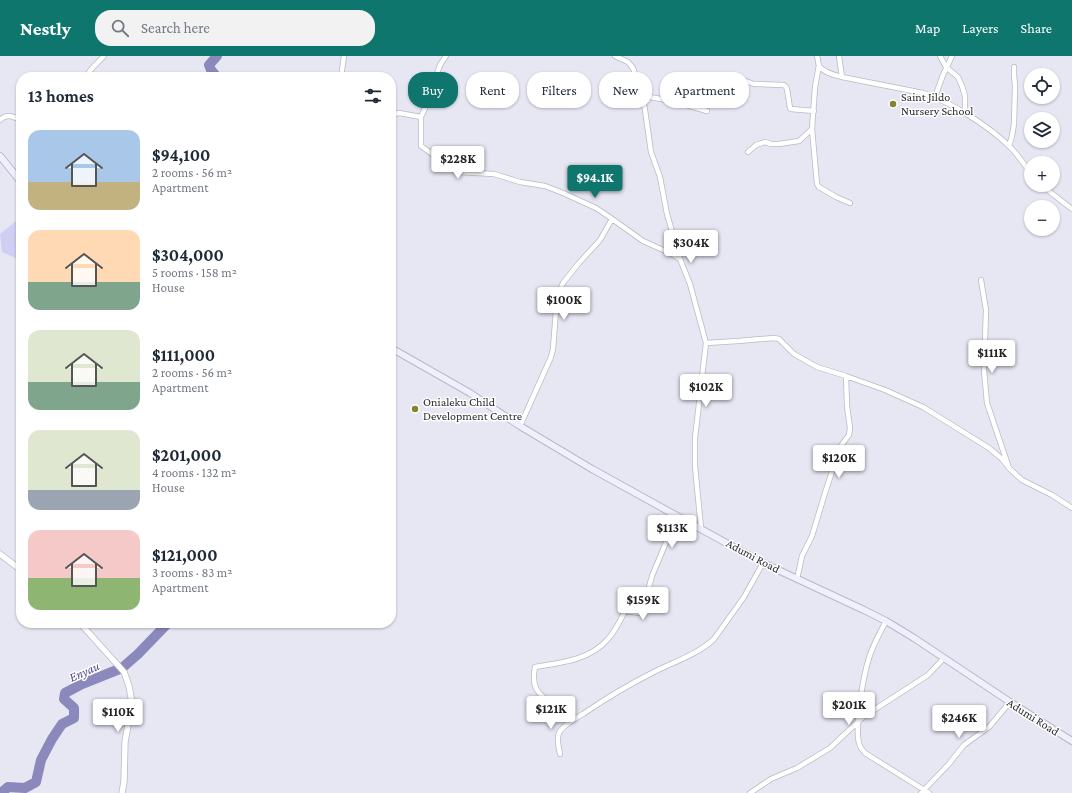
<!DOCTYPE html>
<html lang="en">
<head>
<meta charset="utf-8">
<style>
  :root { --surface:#fff; --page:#f2f2f3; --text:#1f2937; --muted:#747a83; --accent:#0f766e }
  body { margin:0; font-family:"Crimson Pro",serif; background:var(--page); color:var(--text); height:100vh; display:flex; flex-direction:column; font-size:15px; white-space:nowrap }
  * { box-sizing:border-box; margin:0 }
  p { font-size:13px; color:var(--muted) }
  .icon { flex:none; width:22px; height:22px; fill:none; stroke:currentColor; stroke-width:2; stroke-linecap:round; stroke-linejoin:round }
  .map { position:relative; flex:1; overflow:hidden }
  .sheet { position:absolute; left:16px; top:16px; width:380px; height:556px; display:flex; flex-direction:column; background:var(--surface); border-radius:16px; box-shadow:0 1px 3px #0004 }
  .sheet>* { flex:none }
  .top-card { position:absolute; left:408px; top:16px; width:380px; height:36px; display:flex; gap:8px }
  .controls { position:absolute; left:1024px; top:12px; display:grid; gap:8px }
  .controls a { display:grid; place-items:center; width:36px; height:36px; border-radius:50%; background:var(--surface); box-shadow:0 1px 3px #0004; font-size:20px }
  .price { position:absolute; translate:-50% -34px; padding:0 9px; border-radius:4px; background:#fff; color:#222; font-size:13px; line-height:26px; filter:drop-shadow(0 1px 2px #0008) }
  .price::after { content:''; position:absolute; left:50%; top:24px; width:12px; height:9px; margin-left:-6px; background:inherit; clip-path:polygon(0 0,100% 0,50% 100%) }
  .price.on { background:var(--accent); color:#fff }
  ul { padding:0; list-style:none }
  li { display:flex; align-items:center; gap:12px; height:100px; padding:0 12px }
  li span { display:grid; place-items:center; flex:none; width:112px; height:80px; border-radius:12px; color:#555 }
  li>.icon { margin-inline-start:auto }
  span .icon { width:48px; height:48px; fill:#fffc; stroke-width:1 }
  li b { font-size:17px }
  h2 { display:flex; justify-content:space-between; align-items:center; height:48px; padding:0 12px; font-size:17px }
  .pill { padding:0 14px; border-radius:16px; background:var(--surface); box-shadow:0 1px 3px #0004; font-size:14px; line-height:36px }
  .pill.on { background:var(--accent); color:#fff }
  header { display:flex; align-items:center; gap:24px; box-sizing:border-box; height:56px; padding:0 20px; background:var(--accent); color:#fff }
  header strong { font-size:19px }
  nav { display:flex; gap:22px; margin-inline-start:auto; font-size:14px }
  .search { width:280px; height:36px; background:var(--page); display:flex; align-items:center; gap:10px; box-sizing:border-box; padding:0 14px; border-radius:16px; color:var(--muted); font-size:15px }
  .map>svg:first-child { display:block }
  .green { fill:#d0cef2 }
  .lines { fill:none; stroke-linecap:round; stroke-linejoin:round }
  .river { stroke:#8b88bb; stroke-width:10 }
  .minor-casing { stroke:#b9b9c6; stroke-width:6 }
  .tertiary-casing { stroke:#b9b9c6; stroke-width:7 }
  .secondary-casing { stroke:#b9b9c6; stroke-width:8 }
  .minor { stroke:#fff; stroke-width:4.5 }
  .tertiary { stroke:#fff; stroke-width:5.5 }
  .secondary { stroke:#f0effe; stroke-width:6 }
  .poi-dot { fill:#87832c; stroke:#fff; stroke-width:1.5 }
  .labels { text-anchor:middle; stroke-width:3; stroke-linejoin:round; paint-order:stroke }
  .poi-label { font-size:12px; fill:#2b2a2f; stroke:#fff; text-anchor:start }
  .street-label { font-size:12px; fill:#2b2a2f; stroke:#fff }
  .water-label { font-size:13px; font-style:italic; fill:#534a8c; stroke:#fff }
</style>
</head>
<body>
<header>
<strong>Nestly</strong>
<div class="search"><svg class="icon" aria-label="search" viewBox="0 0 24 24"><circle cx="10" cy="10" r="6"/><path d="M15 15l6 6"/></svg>Search here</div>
<nav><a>Map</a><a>Layers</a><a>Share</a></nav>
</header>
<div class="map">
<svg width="1072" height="737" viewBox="0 0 1072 737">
  <rect width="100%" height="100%" fill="#e7e7f4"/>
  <path class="green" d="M21 161V202L18 203 2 196 0 178Z"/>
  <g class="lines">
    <path class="river" d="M217 0 209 9 211 14 217 21
      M1 737 8 731 25 732 36 726 41 704 52 683 62 668 74 662V652L64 643 65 637 82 628 122 612 138 598 168 567"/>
    <defs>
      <path id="minor" d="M615 0 628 6 633 12 643 40 651 96 660 121 667 158 680 203 690 228 706 287
        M817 0C818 3 818 7 819 10 824 17 835 19 842 21L923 37C951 46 987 69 1008 89 1017 97 1024 108 1031 118
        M839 0 842 21
        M940 0 946 11 958 21 962 30 965 40V57
        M819 9 815 31 812 73 817 128 819 131 836 141 850 147
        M729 19 754 28 784 29 786 31 787 33 790 52 791 53 814 55
        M86 21C91 11 97 8 104 0
        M341 21 344 0
        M643 40 673 45 707 55
        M935 41 943 19 952 0
        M391 59 399 57 421 61 426 50 440 9 446 0
        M421 61V90L455 114 458 116 494 118 520 126 545 130 563 137 596 152 608 160 643 185 670 197 680 203
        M0 64C7 57 13 61 21 64
        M1009 90 1012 80 1014 68 1015 30 1014 19V11
        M748 96 756 89 765 86 771 88H779L799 85 812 73
        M1041 129 1072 153
        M981 224 986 254 984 314 987 347 1008 409
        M520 370 551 301 553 293 556 254 560 234 563 227 579 207 600 184 612 163
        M701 472 695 410V382L706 287 738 285 774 282 779 283 794 298 817 311 846 320 885 334 923 351 989 392 1002 403 1010 413 1022 424 1052 439 1072 452
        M797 523 802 500 812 480 825 437 840 391 849 379 850 372 847 350 846 320
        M886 565C880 577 873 589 869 602 864 618 852 678 861 692 862 694 864 695 865 697L929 737
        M575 663C568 658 561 654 554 649 537 638 531 631 535 611 559 607 590 604 607 584 615 576 620 565 625 555L639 557 642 556 652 520 677 460
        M560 698C559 692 556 683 559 677 562 670 576 662 583 658 605 643 628 629 652 617 671 607 697 599 714 583L744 541 763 507
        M750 737 771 723 797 712 830 692 863 661 928 619 944 602
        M921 737 948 709 964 689 989 671 1010 646"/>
      <path id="tertiary" d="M0 498 21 514
        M80 567 124 616 129 630 132 647 125 686 124 726 122 737"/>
      <path id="secondary" d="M0 100 21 126
        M391 292 470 337 520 370 592 413 677 460 763 507 864 554 886 565 914 582 1010 646 1072 685"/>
    </defs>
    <use href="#minor" class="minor-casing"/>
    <use href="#tertiary" class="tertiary-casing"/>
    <use href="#secondary" class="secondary-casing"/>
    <use href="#minor" class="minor"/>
    <use href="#tertiary" class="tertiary"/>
    <use href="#secondary" class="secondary"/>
  </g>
  <g class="poi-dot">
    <circle cx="893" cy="48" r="4"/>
    <circle cx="415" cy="353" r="4"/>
  </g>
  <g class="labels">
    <g class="poi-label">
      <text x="901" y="45">Saint Jildo<tspan x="901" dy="14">Nursery School</tspan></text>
      <text x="423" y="350">Onialeku Child<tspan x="423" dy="14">Development Centre</tspan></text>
    </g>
    <g class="street-label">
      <text transform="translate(753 500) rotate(28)" y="4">Adumi Road</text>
      <text transform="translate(1033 661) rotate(32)" y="4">Adumi Road</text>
    </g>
    <g class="water-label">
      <text transform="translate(84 615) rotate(-24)" y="5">Enyau</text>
    </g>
  </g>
</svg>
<div class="controls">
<a><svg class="icon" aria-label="locate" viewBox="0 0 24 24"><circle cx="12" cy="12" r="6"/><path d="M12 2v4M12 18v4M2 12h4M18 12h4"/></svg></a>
<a><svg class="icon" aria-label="layers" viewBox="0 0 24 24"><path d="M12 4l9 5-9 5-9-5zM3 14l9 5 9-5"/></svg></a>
<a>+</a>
<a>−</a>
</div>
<b class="price" style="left:458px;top:124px">$228K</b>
<b class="price on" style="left:595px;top:143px">$94.1K</b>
<b class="price" style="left:691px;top:208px">$304K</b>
<b class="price" style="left:564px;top:265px">$100K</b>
<b class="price" style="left:992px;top:318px">$111K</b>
<b class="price" style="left:706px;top:352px">$102K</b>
<b class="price" style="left:839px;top:423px">$120K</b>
<b class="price" style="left:672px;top:493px">$113K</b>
<b class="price" style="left:643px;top:565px">$159K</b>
<b class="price" style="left:849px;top:670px">$201K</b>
<b class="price" style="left:551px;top:674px">$121K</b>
<b class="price" style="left:118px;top:677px">$110K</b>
<b class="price" style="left:959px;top:683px">$246K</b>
<div class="top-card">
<a class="pill on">Buy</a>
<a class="pill">Rent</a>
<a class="pill">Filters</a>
<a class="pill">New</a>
<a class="pill">Apartment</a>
</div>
<section class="sheet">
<h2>13 homes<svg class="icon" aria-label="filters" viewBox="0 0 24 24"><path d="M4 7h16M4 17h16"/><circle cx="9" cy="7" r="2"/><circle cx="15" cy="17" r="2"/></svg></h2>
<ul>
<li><span style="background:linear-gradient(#a9c7e8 65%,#c2b280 0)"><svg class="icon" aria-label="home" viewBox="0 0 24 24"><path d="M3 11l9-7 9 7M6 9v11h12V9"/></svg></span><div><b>$94,100</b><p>2 rooms · 56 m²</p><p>Apartment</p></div></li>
<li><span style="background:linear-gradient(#ffd9b3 65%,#7fa58c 0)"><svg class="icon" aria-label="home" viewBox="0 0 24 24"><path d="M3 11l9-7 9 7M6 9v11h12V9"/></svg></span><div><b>$304,000</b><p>5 rooms · 158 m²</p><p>House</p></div></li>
<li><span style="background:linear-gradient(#dfe7d0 65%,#7fa58c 0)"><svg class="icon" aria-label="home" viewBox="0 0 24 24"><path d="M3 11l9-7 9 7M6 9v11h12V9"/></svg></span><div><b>$111,000</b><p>2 rooms · 56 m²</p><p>Apartment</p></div></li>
<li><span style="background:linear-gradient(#dfe7d0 75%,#9aa5b1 0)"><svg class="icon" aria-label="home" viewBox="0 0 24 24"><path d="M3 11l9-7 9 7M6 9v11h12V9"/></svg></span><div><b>$201,000</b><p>4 rooms · 132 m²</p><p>House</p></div></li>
<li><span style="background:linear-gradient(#f6c9c9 60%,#8fb573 0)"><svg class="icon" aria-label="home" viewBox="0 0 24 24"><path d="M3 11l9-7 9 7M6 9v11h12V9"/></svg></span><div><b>$121,000</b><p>3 rooms · 83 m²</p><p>Apartment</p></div></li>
</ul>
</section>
</div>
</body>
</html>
